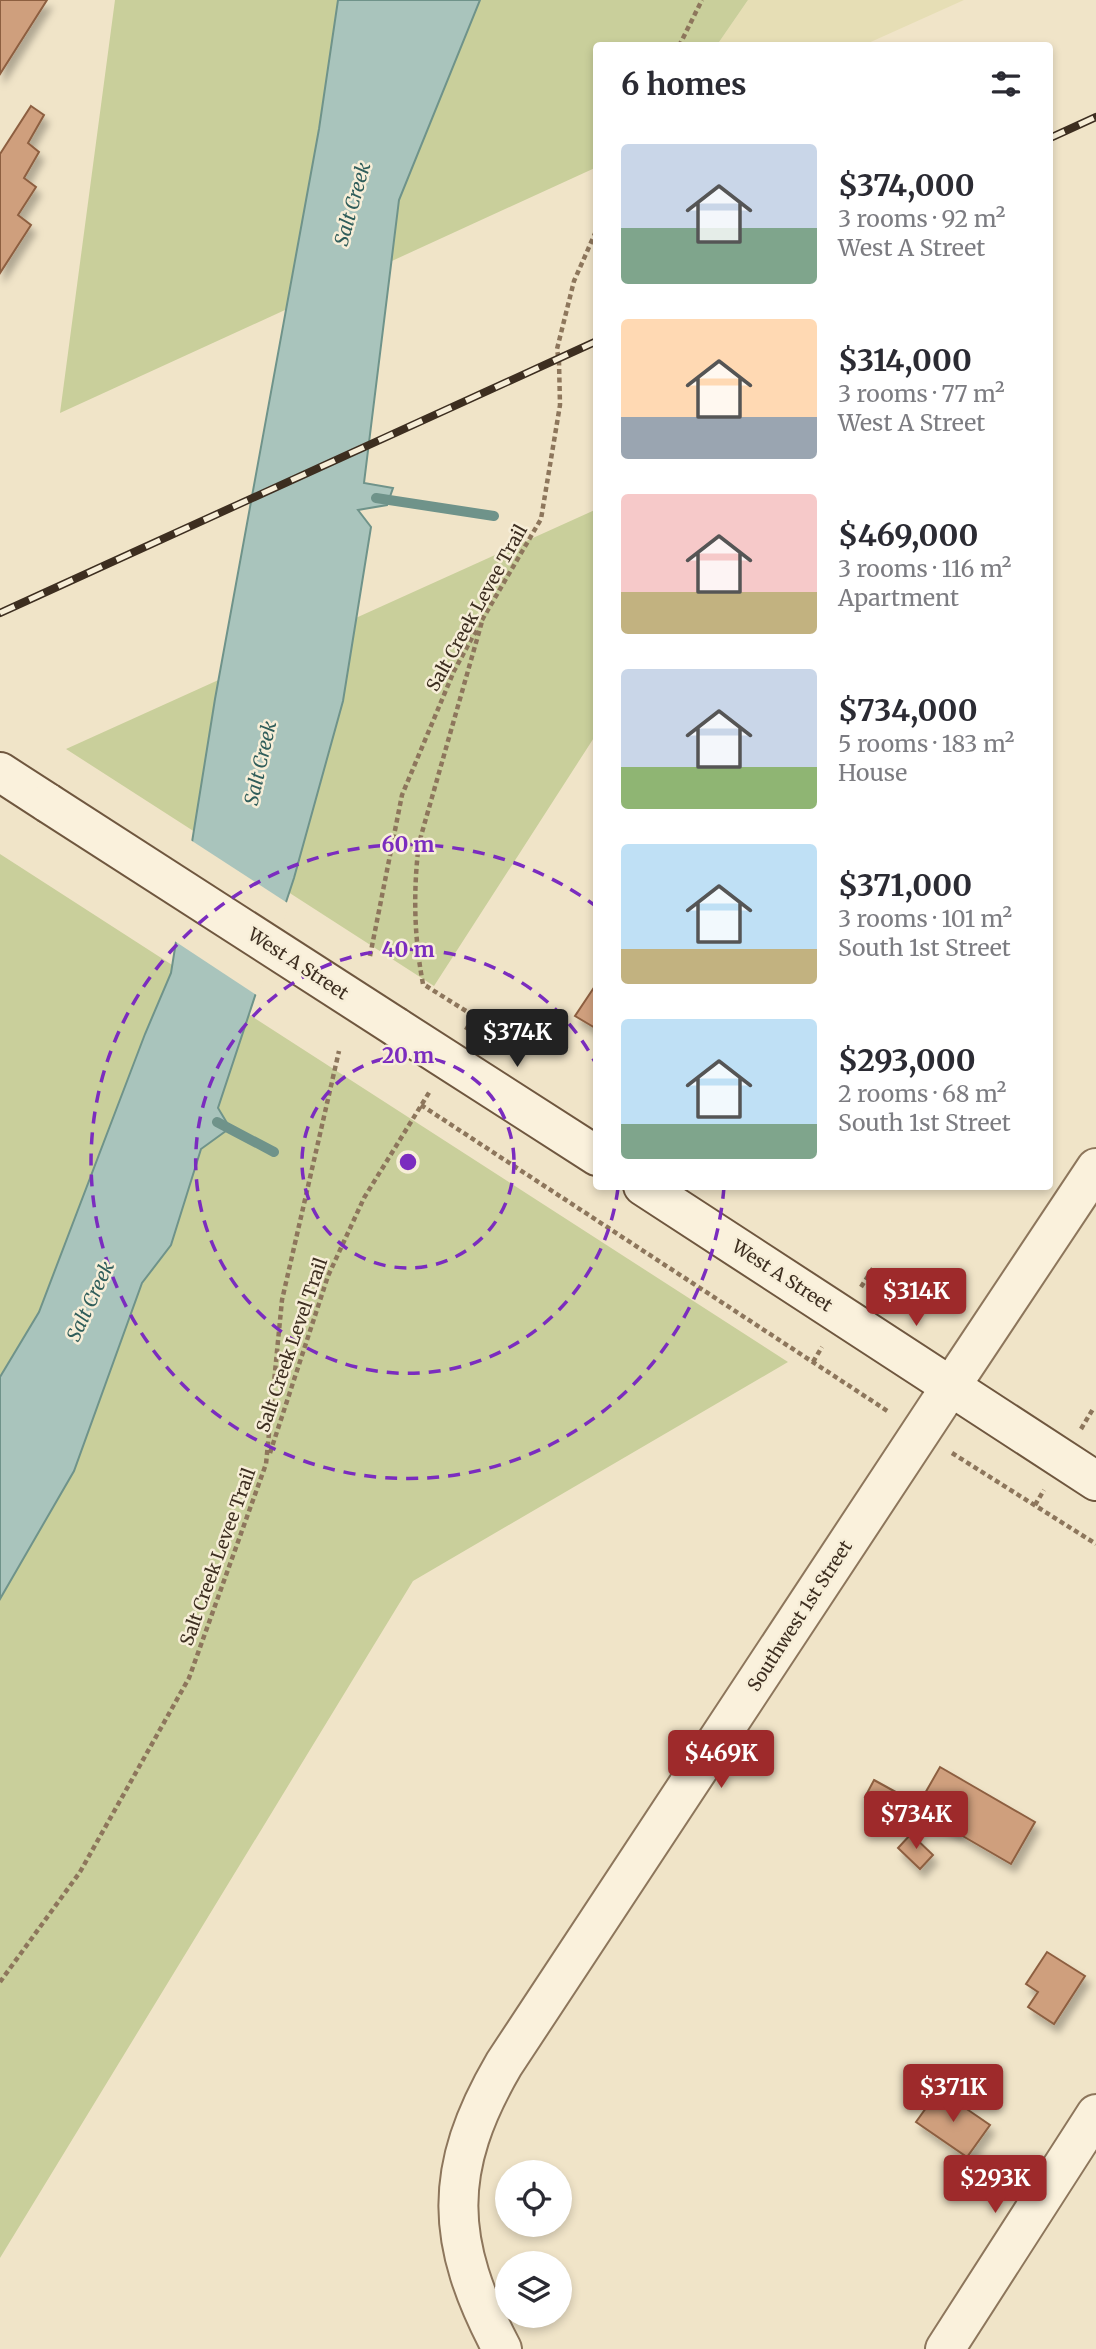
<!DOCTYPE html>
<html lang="en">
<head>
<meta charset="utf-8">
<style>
  :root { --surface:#fff; --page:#f7f7f7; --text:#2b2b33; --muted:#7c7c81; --accent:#9e2a2b }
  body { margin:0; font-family:Merriweather,serif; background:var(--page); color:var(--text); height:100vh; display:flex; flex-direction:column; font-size:26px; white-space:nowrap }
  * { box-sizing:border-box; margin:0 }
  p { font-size:23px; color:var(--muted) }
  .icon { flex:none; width:38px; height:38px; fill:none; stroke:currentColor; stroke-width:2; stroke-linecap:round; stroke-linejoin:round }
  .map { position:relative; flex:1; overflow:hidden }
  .details { position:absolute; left:593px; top:42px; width:460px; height:1148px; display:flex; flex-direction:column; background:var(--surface); border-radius:7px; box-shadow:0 4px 10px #0003 }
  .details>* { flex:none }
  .controls { position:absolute; left:495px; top:2160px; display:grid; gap:14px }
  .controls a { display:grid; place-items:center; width:77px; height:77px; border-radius:50%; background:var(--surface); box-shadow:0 4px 10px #0003; font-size:35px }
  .price { position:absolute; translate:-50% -60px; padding:0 16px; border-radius:7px; background:var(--accent); color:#fff; font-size:23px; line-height:46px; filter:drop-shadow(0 2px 4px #0008) }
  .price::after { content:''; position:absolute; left:50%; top:42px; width:21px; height:16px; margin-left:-10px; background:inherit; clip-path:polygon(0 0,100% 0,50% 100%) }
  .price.on { background:#222; color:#fff }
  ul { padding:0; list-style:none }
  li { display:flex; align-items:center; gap:21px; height:175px; padding:0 28px }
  li span { display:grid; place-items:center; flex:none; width:196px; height:140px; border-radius:7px; color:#555 }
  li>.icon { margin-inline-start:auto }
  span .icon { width:84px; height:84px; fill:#fffc; stroke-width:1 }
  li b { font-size:30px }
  h2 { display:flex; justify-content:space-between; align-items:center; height:84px; padding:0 28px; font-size:30px }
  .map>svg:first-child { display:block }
  .farmland { fill:#e6deb5 }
  .green { fill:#c9cf9b }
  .water { fill:#a9c4bc; stroke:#6f938a; stroke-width:2 }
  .pier { fill:#f0e4c8 }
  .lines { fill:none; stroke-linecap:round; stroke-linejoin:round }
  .stream { stroke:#6f938a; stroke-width:10 }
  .building { fill:#cf9f7d; stroke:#8d5f41; stroke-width:2; filter:url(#shadow) }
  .minor-casing { stroke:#8d765c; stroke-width:42 }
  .tertiary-casing { stroke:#8d765c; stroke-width:42 }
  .secondary-casing { stroke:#6f573f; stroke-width:42 }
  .path { stroke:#8d765c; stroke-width:4.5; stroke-dasharray:5 3.5; stroke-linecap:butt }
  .minor { stroke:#faf1dc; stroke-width:38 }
  .tertiary { stroke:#faf1dc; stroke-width:38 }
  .secondary { stroke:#faf1dc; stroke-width:38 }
  .rail-casing { stroke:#3d2e20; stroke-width:8 }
  .rail { stroke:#f7eed8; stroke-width:5; stroke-dasharray:16; stroke-linecap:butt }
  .secondary-bridge-casing { stroke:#6f573f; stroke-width:42; stroke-linecap:butt }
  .secondary-bridge { stroke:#faf1dc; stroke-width:38 }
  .ring { fill:none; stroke:#7b2cbf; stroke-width:3.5; stroke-dasharray:12 9 }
  .labels { text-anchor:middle; stroke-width:5; stroke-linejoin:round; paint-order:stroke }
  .street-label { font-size:18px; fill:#3d2e20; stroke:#f7eed8 }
  .water-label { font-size:19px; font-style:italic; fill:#2f5d5a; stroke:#f7eed8 }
  .centre { fill:#7b2cbf; stroke:#f7eed8; stroke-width:3.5 }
  .ring-label { font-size:21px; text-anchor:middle; font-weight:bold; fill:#7b2cbf; stroke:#f7eed8; stroke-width:5; stroke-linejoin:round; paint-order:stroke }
</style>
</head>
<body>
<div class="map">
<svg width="1096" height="2349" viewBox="0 0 1096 2349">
  <defs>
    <filter id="shadow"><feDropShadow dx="4.5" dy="8" stdDeviation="3.5" flood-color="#0004"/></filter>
  </defs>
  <rect width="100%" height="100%" fill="#f0e4c8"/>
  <path class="farmland" d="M748 0H964L864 45H717Z"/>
  <path class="green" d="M115 0H748L717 45 597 46V167L60 413Z
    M597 509V733L434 986 66 749Z
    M0 854 788 1362 413 1581 0 2258Z"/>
  <path class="water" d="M338 0H480L399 200 364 483 393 488 387 505 358 510 371 527 343 701 294 878 218 1108 230 1128 201 1149 171 1245 142 1283 74 1471 0 1599V1377L39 1312 145 1034 171 973 215 699 319 129Z"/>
  <path class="pier" d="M189 839 289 904 258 996 173 940Z"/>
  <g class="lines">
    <path class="stream" d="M376 498 494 516
      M217 1122 274 1152"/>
  </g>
  <path class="building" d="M0 0H47L0 74Z
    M31 106 44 115 28 143 39 152 24 178 36 187 18 215 31 225 0 273V154Z
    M597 983V1029L575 1016Z
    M940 1767 1035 1822 1011 1864 916 1809Z
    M874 1780 903 1796 893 1813 865 1797Z
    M911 1834 933 1855 920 1869 898 1848Z
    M1047 1952 1085 1976 1054 2024 1028 2007 1038 1992 1026 1984Z
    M939 2090 990 2125 967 2157 916 2122Z"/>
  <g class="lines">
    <defs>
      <path id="minor" d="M502 2349C445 2242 442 2170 504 2064L951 1386
        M945 2349 1096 2114"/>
      <path id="tertiary" d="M951 1386 1096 1168"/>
      <path id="secondary" d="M0 772 48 803
        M396 1027 597 1156
        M643 1186 1096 1481"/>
    </defs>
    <use href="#minor" class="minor-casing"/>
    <use href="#tertiary" class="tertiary-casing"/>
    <use href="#secondary" class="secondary-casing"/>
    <path class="path" d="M679 46 702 0
      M482 620 541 519 560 405 559 362 557 349 574 281 597 229
      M370 956 402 795 454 671 478 627
      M466 1030 474 1016 423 984C414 937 413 891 419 843L483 618
      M421 1105 889 1412
      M861 1287 874 1267
      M813 1362 822 1347
      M1081 1429 1093 1409
      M270 1453 328 1276 364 1198 430 1091
      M952 1453 1096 1544
      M1035 1505 1044 1490
      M0 1982 80 1872 189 1678 266 1464 282 1300 339 1051"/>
    <use href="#minor" class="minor"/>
    <use href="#tertiary" class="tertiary"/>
    <use href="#secondary" class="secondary"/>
    <defs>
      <path id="rail" d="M1050 138 1096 117
        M0 613 597 341"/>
    </defs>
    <use href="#rail" class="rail-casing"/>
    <use href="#rail" class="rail"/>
    <defs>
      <path id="secondary-bridge" d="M48 803 396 1027"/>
    </defs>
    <use href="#secondary-bridge" class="secondary-bridge-casing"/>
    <use href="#secondary-bridge" class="secondary-bridge"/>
  </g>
  <g class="ring">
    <circle cx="408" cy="1162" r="106"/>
    <path d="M618 1188A212 212 0 1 1 596 1064"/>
    <path d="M724 1187A317 317 0 1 1 597 907"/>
  </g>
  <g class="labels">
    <g class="street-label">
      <text transform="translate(477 608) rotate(-61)" y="6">Salt Creek Levee Trail</text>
      <text transform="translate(298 964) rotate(33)" y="6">West A Street</text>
      <text transform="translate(782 1276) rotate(33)" y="6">West A Street</text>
      <text transform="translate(292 1345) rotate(-71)" y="6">Salt Creek Level Trail</text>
      <text transform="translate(218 1557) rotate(-70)" y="6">Salt Creek Levee Trail</text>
      <text transform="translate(800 1616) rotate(-57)" y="6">Southwest 1st Street</text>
    </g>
    <g class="water-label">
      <text transform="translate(352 204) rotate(-74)" y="7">Salt Creek</text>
      <text transform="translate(260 763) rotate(-77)" y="7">Salt Creek</text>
      <text transform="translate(90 1301) rotate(-65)" y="7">Salt Creek</text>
    </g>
  </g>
  <circle cx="408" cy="1162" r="10" class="centre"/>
  <g class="ring-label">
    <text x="408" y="852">60 m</text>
    <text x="408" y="957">40 m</text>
    <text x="408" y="1063">20 m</text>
  </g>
</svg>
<div class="controls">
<a><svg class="icon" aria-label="locate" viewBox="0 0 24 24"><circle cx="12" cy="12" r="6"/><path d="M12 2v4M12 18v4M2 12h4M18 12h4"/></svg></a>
<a><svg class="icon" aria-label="layers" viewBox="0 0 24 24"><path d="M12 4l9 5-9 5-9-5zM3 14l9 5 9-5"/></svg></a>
</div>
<b class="price on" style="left:517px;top:1069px">$374K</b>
<b class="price" style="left:916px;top:1328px">$314K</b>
<b class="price" style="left:721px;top:1790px">$469K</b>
<b class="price" style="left:916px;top:1851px">$734K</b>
<b class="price" style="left:953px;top:2124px">$371K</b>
<b class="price" style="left:995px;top:2215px">$293K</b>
<section class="details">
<h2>6 homes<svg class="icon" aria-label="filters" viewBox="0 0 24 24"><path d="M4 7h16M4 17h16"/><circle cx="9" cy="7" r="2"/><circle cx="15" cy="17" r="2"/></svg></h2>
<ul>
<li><span style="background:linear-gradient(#c9d6e8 60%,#7fa58c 0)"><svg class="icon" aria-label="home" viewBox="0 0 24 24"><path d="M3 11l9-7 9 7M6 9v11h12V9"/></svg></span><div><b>$374,000</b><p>3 rooms · 92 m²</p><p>West A Street</p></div></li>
<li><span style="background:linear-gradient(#ffd9b3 70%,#9aa5b1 0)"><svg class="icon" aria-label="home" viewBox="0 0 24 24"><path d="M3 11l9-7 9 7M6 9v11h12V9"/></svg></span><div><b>$314,000</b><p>3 rooms · 77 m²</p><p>West A Street</p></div></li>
<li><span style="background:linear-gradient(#f6c9c9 70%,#c2b280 0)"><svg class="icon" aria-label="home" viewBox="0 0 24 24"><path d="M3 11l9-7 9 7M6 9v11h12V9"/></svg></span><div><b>$469,000</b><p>3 rooms · 116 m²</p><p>Apartment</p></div></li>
<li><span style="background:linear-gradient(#c9d6e8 70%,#8fb573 0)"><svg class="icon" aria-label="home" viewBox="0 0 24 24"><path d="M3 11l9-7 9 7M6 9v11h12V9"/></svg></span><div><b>$734,000</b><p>5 rooms · 183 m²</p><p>House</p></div></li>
<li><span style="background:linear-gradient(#bfe0f5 75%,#c2b280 0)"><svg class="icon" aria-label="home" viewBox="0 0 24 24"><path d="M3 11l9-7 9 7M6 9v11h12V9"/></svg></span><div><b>$371,000</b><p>3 rooms · 101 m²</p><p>South 1st Street</p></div></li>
<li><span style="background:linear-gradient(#bfe0f5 75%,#7fa58c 0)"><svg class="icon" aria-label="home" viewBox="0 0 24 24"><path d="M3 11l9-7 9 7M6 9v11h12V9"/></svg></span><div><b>$293,000</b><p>2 rooms · 68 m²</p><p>South 1st Street</p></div></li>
</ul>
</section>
</div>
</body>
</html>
